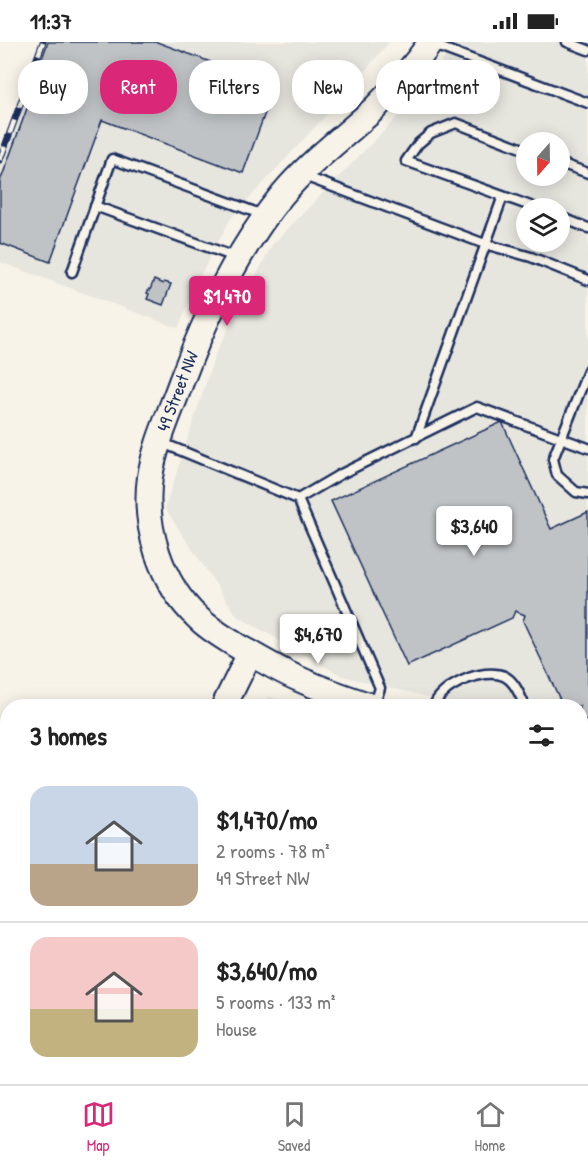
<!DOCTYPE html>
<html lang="en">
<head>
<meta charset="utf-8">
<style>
  :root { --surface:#fff; --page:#f6f6f6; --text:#222; --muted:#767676; --line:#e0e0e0; --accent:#db2777 }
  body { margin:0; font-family:"Patrick Hand",sans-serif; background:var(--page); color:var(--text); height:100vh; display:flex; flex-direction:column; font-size:22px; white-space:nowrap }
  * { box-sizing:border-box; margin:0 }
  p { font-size:20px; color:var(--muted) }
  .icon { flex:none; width:33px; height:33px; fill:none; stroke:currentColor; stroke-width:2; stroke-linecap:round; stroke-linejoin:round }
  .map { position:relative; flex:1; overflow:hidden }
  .drawer { position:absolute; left:0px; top:657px; width:588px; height:386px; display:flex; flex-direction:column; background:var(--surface); border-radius:24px 24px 0 0; box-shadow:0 3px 15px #0003 }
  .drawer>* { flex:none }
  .hud { position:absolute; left:18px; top:18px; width:552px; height:54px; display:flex; gap:12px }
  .needle { width:39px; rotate:200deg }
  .fabs { position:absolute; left:516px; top:90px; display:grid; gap:12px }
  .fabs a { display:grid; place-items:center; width:54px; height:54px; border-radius:50%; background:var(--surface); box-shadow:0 3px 15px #0003; font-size:30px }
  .price { position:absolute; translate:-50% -51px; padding:0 14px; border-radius:6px; background:#fff; color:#222; font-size:20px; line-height:39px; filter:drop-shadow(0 2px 3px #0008) }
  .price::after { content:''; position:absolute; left:50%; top:36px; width:18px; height:14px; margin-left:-9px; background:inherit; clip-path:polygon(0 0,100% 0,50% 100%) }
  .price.active { background:var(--accent); color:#fff }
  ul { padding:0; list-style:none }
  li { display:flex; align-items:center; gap:18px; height:150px; padding:0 30px }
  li+li { border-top:2px solid var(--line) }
  li span { display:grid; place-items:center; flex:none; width:168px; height:120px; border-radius:18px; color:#555 }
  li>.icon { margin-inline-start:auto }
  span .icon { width:72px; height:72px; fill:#fffc; stroke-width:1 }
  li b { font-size:26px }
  h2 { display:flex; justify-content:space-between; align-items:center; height:72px; padding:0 30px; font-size:26px }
  .chip { padding:0 21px; border-radius:24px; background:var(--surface); box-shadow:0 3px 15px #0003; font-size:21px; line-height:54px }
  .chip.active { background:var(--accent); color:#fff }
  .status { display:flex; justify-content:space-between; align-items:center; height:42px; padding:0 30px; background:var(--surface); direction:ltr }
  .status svg { height:16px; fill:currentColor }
  .tab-bar { display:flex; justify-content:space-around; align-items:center; height:84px; border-top:2px solid var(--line); background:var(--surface); font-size:16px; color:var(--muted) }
  .tab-bar a { display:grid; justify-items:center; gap:3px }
  .tab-bar .active { color:var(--accent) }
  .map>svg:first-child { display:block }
  .built { fill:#e6e5de; fill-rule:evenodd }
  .building { fill:#c0c3c5; stroke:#1b2f5e; stroke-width:1.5 }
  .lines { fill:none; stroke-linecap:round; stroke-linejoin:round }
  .lane-casing { stroke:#1b2f5e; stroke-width:13 }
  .secondary-casing { stroke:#1b2f5e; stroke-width:28 }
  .lane { stroke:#f7f3e8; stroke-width:8 }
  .secondary { stroke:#f7f3e8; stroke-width:24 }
  .rail-casing { stroke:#1b2f5e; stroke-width:7 }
  .rail { stroke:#f7f3e8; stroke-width:4.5; stroke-dasharray:14; stroke-linecap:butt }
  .labels { text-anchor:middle; stroke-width:4.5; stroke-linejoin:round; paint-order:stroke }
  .street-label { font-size:18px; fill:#1b2f5e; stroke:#f7f3e8 }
</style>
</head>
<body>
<div class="status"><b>11:37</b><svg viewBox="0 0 49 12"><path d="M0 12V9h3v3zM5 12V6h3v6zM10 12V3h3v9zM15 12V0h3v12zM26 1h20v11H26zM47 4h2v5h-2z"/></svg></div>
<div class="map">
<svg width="588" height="1042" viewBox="0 0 588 1042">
  <rect width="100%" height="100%" fill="#f7f3e8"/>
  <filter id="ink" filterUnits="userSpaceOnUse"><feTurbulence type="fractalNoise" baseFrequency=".0167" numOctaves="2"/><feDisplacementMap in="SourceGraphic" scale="12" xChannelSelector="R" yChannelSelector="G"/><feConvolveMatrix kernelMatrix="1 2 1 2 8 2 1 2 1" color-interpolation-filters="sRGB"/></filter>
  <g filter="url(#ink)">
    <path class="built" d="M43 0H389L351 46 231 176 202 230 178 286 0 220V121Z
      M455 0H588V694L581 692 580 664H466L342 634 237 574 165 466 215 313 272 203 421 51ZM526 100H560V134H526ZM526 166H560V200H526Z
      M270 655 298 664H253Z
      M581 768 588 771V1042H105L108 1035H580Z
      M0 971 7 974 8 1035H53L50 1042H0Z"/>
    <path class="building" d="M48 0H157L275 44 243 131 102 78 50 220 0 201V140L29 61 26 60Z
      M154 238 163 242 164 240 171 242 163 263 147 257 149 252 147 251 149 247 150 248Z
      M502 380 551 487 588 470V678L580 681V664H563L523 579 525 573 515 569 512 576 407 624 331 459Z
      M580 1033 588 1036V1042H561L562 1039 569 1041 571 1035H580Z
      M163 1035H332L329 1042H160Z"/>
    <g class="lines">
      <defs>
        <path id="lane" d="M567 0 588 8
          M431 2 588 61
          M526 108 456 81 431 91 418 102 406 119 536 166
          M560 121 588 131
          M304 134 485 202 531 215 588 238
          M95 164 235 215
          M560 175 588 186
          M72 230 112 117 263 173
          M588 329 553 417 557 433 576 450 588 452
          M416 396 503 154
          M160 400 298 457
          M374 664 380 646 298 457 339 433 477 365 588 406
          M434 664C440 644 484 625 504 634 515 639 520 654 525 664
          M570 1035 588 1041"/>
        <g id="secondary">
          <path d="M224 664 250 611"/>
          <path id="s1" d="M371 664C347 656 323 648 299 637 278 628 259 616 239 605 225 596 210 588 198 576 161 542 143 485 150 435 155 402 170 371 181 340 206 274 237 208 282 153 309 120 344 95 375 66 396 45 414 24 431 0"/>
          <path d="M580 737 588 738"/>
          <path d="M82 1042 85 1035"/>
        </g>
      </defs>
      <use href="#lane" class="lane-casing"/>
      <use href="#secondary" class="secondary-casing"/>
      <use href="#lane" class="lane"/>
      <use href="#secondary" class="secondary"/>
      <defs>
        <path id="rail" d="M0 118 43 0"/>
      </defs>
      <use href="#rail" class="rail-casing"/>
      <use href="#rail" class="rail"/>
    </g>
  </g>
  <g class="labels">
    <g class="street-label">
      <text dy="6" stroke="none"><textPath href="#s1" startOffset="440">49 Street NW</textPath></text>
    </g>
  </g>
</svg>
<div class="fabs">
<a><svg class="needle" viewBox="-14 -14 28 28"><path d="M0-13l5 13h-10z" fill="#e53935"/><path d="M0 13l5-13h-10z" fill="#767676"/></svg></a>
<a><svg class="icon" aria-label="layers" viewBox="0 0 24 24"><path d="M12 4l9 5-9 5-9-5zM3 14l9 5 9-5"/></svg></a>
</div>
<b class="price active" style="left:227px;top:285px">$1,470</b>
<b class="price" style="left:474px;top:515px">$3,640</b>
<b class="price" style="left:318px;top:623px">$4,670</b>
<div class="hud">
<a class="chip">Buy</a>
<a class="chip active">Rent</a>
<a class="chip">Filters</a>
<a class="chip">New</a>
<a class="chip">Apartment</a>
</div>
<section class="drawer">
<h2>3 homes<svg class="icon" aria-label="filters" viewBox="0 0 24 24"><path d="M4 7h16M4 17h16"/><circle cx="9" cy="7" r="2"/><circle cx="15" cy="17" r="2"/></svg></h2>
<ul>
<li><span style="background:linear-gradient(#c9d6e8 65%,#b9a48a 0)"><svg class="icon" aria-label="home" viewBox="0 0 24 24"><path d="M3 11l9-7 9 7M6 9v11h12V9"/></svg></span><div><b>$1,470/mo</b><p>2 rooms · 78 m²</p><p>49 Street NW</p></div></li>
<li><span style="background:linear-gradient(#f6c9c9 60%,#c2b280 0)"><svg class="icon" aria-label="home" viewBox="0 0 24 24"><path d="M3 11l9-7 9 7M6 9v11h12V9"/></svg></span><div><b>$3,640/mo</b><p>5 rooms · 133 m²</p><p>House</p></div></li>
</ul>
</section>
</div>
<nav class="tab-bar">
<a class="active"><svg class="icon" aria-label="map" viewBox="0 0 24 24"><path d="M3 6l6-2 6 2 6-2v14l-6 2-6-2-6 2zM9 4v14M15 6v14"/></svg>Map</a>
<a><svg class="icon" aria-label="saved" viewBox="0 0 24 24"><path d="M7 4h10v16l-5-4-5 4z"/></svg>Saved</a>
<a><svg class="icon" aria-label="home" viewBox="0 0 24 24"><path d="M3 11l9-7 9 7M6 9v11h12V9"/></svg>Home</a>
</nav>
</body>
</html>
